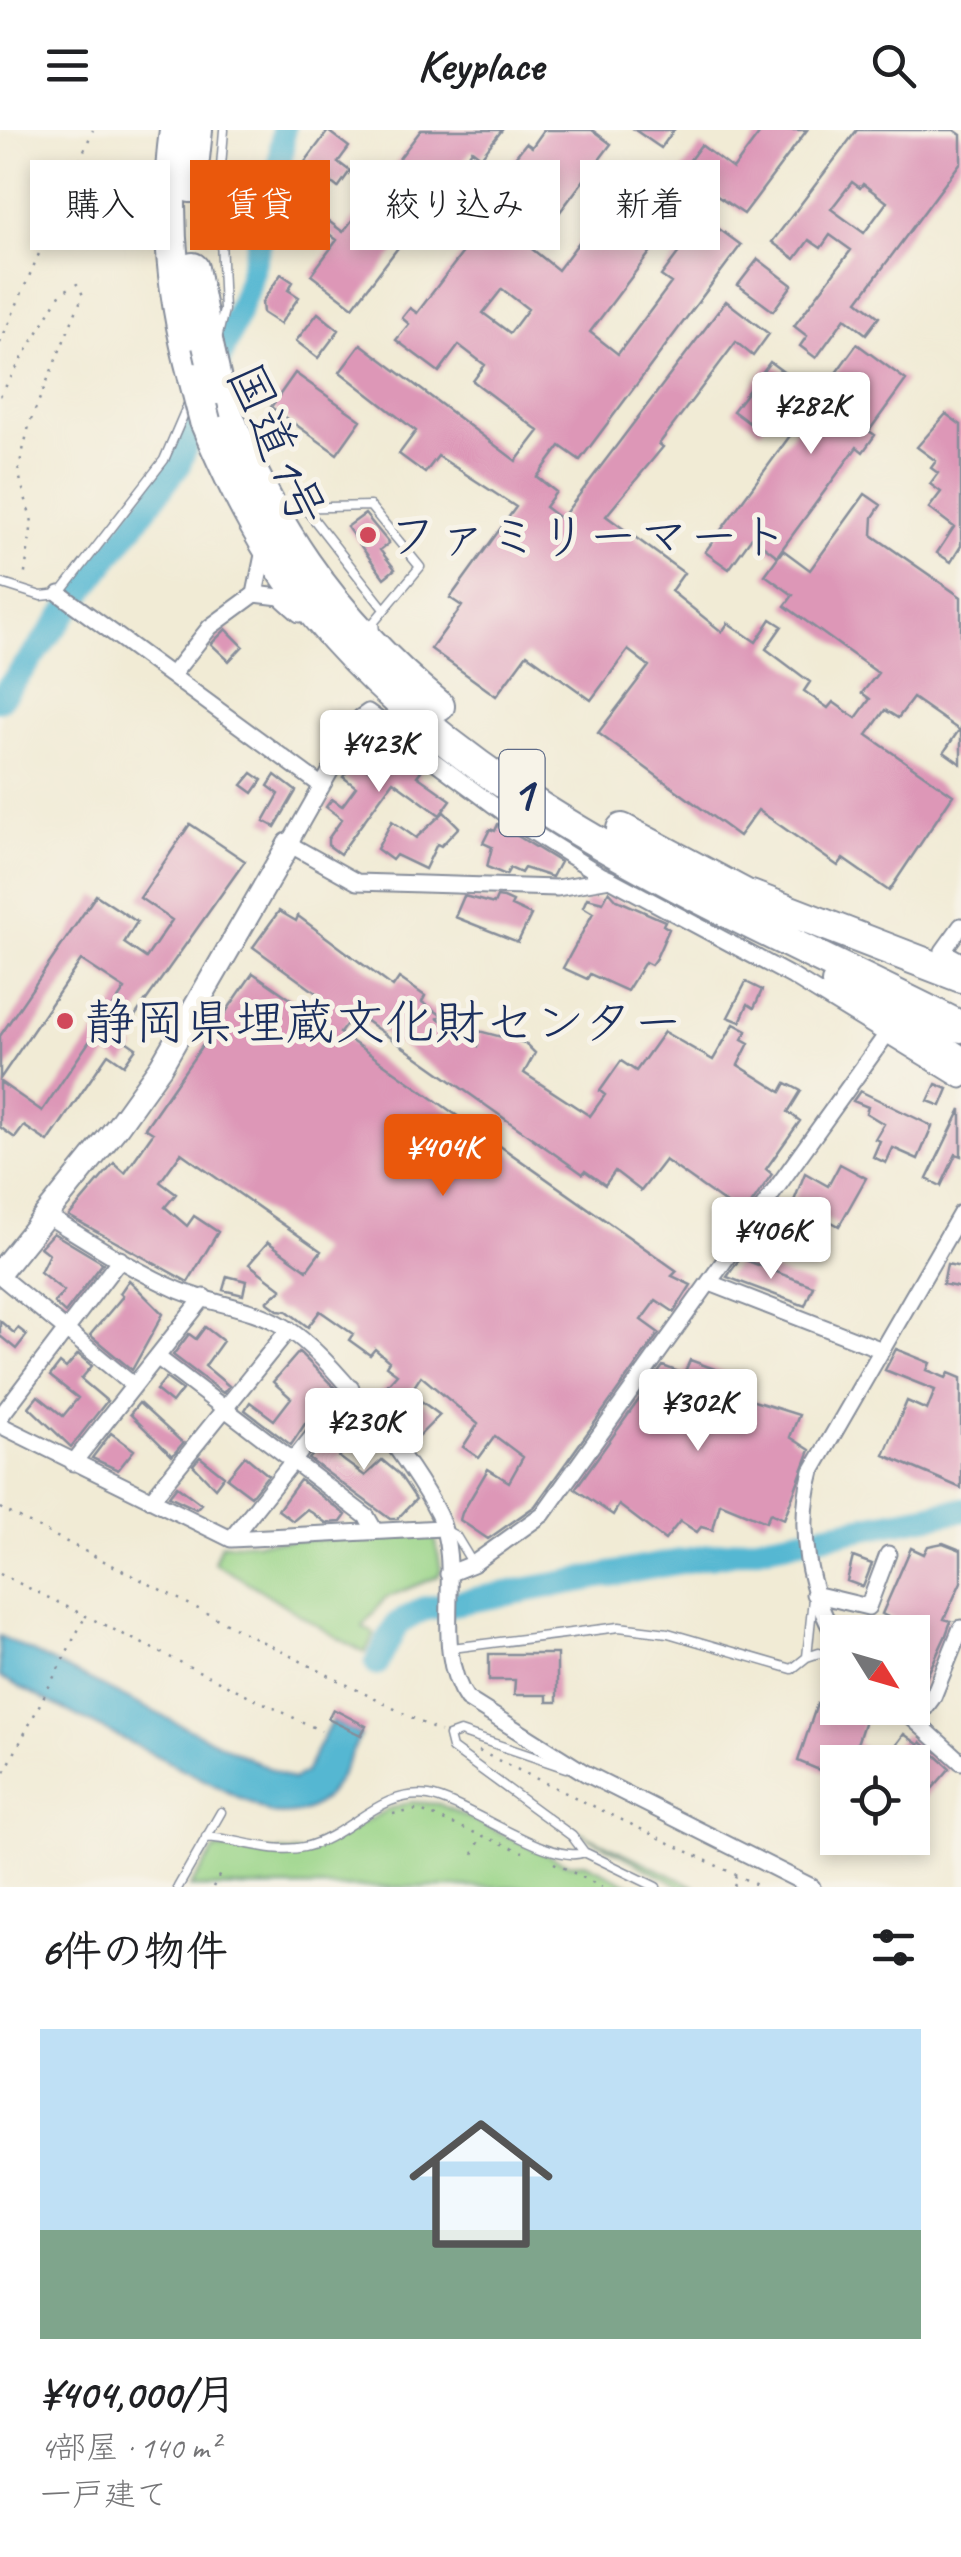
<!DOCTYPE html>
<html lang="ja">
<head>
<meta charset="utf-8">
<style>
  :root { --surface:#fff; --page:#f2f2f2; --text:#202124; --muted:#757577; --line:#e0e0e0; --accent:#ea580c }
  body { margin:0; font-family:Caveat,"Klee One",sans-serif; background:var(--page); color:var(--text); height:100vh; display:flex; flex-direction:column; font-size:38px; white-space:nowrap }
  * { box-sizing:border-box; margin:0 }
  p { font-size:32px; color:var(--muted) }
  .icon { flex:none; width:55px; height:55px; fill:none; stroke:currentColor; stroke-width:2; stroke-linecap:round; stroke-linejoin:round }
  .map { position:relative; height:1757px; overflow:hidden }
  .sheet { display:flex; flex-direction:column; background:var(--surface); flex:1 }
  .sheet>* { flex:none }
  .hud { position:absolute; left:30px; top:30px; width:902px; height:90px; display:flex; gap:20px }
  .needle { width:65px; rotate:127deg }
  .buttons { position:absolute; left:820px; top:1485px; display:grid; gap:20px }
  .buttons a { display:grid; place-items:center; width:110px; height:110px; border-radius:0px; background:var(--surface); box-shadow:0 5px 15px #0003; font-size:50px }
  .price { position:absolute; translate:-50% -85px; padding:0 22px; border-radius:10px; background:#fff; color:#222; font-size:32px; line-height:65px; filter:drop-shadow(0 2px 5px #0008) }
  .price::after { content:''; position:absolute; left:50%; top:60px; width:30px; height:22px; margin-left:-15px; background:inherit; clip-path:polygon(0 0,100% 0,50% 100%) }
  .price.current { background:var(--accent); color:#fff }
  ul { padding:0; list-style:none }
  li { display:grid; align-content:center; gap:20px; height:530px; padding:0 40px }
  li+li { border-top:2px solid var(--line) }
  li span { display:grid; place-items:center; height:310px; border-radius:0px; color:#555 }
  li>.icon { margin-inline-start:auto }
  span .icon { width:180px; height:180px; fill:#fffc; stroke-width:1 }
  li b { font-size:42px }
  h2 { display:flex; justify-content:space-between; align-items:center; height:120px; padding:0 40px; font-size:42px }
  .chip { padding:0 35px; border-radius:0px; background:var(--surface); box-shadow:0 5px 15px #0003; font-size:35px; line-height:90px }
  .chip.current { background:var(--accent); color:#fff }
  header { display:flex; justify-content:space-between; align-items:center; height:130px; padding:0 40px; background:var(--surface); font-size:45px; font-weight:700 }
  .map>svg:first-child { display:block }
  .green { fill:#99d487; stroke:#5a8272; stroke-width:2.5 }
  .water { fill:#54b7d2; stroke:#387398; stroke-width:2.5 }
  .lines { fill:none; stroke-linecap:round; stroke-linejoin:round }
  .river { stroke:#54b7d2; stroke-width:25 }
  .building { fill:#dd97b7; fill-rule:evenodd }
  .lane-casing { stroke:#868d9a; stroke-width:11 }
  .street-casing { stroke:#868d9a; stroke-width:19 }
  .secondary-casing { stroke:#868d9a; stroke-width:26 }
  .highway-casing { stroke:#868d9a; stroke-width:34 }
  .path { stroke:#868d9a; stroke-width:2.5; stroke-dasharray:2.5 8; stroke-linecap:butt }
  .lane { stroke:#fff; stroke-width:8 }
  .street { stroke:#fff; stroke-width:15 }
  .secondary { stroke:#fff; stroke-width:22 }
  .highway { stroke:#fff; stroke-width:30 }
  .highway-bridge-casing { stroke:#868d9a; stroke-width:34; stroke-linecap:butt }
  .highway-bridge { stroke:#fff; stroke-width:30 }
  .poi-dot { fill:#d1495b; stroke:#f7f3e8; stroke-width:4 }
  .labels { text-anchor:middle; stroke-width:10; stroke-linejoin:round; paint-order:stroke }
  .shield { fill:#f7f3e8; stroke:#5d6a87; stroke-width:2.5 }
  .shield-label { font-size:48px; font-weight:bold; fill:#1b2f5e }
  .street-label { font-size:50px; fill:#1b2f5e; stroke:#f7f3e8 }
  .poi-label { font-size:50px; fill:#1b2f5e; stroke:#f7f3e8; text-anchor:start }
</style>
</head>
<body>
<header><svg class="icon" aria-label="menu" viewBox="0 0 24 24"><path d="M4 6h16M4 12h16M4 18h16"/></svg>Keyplace<svg class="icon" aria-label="search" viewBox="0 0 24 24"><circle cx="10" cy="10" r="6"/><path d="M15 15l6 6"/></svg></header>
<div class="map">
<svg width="961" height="1757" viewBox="0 0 961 1757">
  <rect width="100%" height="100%" fill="#f7f3e8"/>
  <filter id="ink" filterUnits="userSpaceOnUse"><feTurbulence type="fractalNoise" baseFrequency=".01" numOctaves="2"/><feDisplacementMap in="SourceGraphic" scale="20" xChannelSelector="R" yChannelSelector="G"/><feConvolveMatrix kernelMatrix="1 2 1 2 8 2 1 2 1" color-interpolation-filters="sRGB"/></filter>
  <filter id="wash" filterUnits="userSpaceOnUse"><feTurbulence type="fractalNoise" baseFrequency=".0048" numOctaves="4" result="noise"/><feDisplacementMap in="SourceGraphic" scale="40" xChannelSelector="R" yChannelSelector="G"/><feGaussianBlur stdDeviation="2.25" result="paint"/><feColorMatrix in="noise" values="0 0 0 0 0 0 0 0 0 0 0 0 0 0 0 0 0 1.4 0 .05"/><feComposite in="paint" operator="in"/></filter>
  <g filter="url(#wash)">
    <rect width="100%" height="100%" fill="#f1ebd5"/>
    <path class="green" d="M429 1404 436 1411 441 1441 437 1447 385 1468 363 1497 375 1504 365 1523C312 1496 267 1461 214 1433L221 1414Z
      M410 1672 439 1674 567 1734 585 1733 635 1757H190L215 1719 307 1723 389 1679Z
      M577 1701 696 1757H682Z"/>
    <path class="water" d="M0 1506 293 1650 305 1642 332 1591 361 1605C340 1641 331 1691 272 1684L0 1547Z"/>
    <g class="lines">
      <path class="river" d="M0 569 178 336 248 156 281 26 283 0
        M377 1533 397 1494 423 1479 961 1380"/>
    </g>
    <g id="blocks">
      <path class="building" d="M421 0H502L481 27 472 20 353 177 311 145 337 110 308 88 314 80 343 102Z
        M544 0H592L611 14 532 119 558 140 607 75 599 69 620 40 631 48 637 40 687 76 679 87 706 108 715 96 741 115 580 330 560 316 537 347 556 362 545 377 561 389 726 171 769 204 753 226 736 212 659 314 663 317 606 386 684 443 671 461 722 502 728 493 756 512 771 489 782 496 766 519 810 552 804 561 828 578 833 572 856 588 870 569 862 563 878 543 785 476 793 465 765 445 783 420 810 440 865 364 881 375 873 387 872 405 961 467V634L944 622 959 600 913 568 898 588 885 580 867 605 953 665 889 761 843 729 838 736 758 680 739 706 598 603 649 536 628 520 591 570 527 524 496 566 431 519 462 476 450 468 516 377 438 326 425 343 399 324 416 301 340 242 361 214 516 331 539 301 473 251 485 235 459 215 439 242 396 210 409 194 402 188 410 178 417 183 467 117 461 112 483 83 489 69 485 66 526 13 532 17ZM664 104 682 118 661 146 671 153 618 224 590 202ZM502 159 528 179 510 203 483 183Z
        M635 0H674L661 18Z
        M762 0H807L744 84 681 42 701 15 733 39Z
        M857 0H954L961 5V32L858 171 879 187 866 204 845 188 816 228 800 216 807 206 794 196 851 120 830 105 821 118 809 110 795 129 772 112ZM852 52 860 58 863 54 887 72 864 103 831 79Z
        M328 1 349 17 338 32 350 41 338 58 332 53 304 91 289 79 317 41 305 32Z
        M758 129 792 155 773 181 738 155Z
        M281 144 293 152 288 160 299 167 280 194 263 183 262 172Z
        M318 183 339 200 318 228 296 211Z
        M857 214 906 250 869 301 875 305 863 322 857 317 777 426 752 407 729 439 705 422Z
        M770 232 797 252 760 301 733 281Z
        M295 243 361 290 337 324 271 277Z
        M946 284 961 295V416L951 432 937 423 954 397 929 378 941 362 930 354 938 343 931 338 936 331 917 317Z
        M365 384 389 413 380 420 395 439 384 448 347 397Z
        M226 499 243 516 229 531 211 514Z
        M392 620 421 641 417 646 451 670 440 685 393 651 340 724 328 715V709L342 689 326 677 332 669 342 676 356 657 343 647 355 630 374 644Z
        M252 643 262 650 253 663 242 655Z
        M275 645 296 661 275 697 264 691 279 664 268 656Z
        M444 682 459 697 441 716 437 714 425 739 396 725 392 730 377 719 392 691 416 708Z
        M190 694 245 731 120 907 136 918 124 935 108 924 48 1012 24 996 15 1008 0 997V952L42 981 125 859 81 830 0 949V906L96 765 137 792 124 813 146 828 172 790 140 768Z
        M498 694 560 732 552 747 524 738 521 743 510 738 506 745 487 737 492 717 483 713 490 699 495 701Z
        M609 761 617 770 665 791 663 795 669 799 656 828 651 835 645 832 627 861 590 844 587 849 563 838 593 783 583 777 587 768 603 772Z
        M464 766 494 774 497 767 504 768 513 772 511 776 531 785 518 812 455 787Z
        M279 781 296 791 298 786 393 857 399 848 425 866 422 872 441 885 438 888 478 916 479 901 525 913 535 923 524 943 590 986 605 965 600 961 621 931 636 941 664 902 713 930 734 894 747 901 742 909 749 913 738 935 781 962 786 953 801 961 788 982 800 991 766 1039 772 1044 743 1086 738 1082 733 1089 722 1081 727 1074 665 1030 641 1061 615 1041 605 1055 585 1041 583 1044 355 883 340 903 677 1141 672 1146 691 1155 674 1182 656 1170 641 1190 659 1203 535 1376 488 1409 460 1390 462 1383 488 1339 509 1352 523 1327 495 1306 479 1328 463 1317 478 1294 421 1246 410 1263 440 1285 412 1313 374 1270 397 1244 386 1236 389 1231 375 1219 370 1225 349 1210 353 1204 320 1181 308 1197 287 1181 278 1180 267 1172 282 1159 249 1134 268 1112 307 1140 321 1121 181 1023 160 1052 176 1064 165 1077 187 1096 194 1086 218 1102 188 1152 69 1086 114 1033 125 1043 153 1003 145 998 253 843 311 883 322 867 253 817Z
        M746 852 762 860 754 878 748 874 740 892 728 887Z
        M936 954 948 959 941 976 928 971Z
        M860 961 932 996 918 1029 893 1018 886 1033 873 1027 880 1011 875 1009 884 994 866 983 868 977 853 971Z
        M961 979V1026L956 1024 941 1056 927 1049Z
        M840 1034 866 1048 839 1096 794 1071 805 1043 828 1056Z
        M53 1103 103 1133 65 1183 54 1173 64 1161 40 1142 49 1124 40 1117Z
        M740 1128 813 1156 805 1176 727 1147Z
        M947 1134 961 1137V1158L943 1154Z
        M227 1146 246 1151 243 1165 223 1160Z
        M129 1150 163 1184 132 1240 90 1205 123 1166 120 1163Z
        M0 1191 14 1203 18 1198 27 1205 16 1219 0 1206Z
        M205 1197 223 1211 205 1236 229 1256 223 1263 173 1225 189 1204 196 1209Z
        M896 1219 930 1233 927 1240 946 1248 949 1243 961 1248V1358L884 1325 907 1271 927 1280 935 1260 885 1240Z
        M299 1222 336 1259 322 1277 318 1274 291 1315 245 1280 250 1272 274 1290 291 1268 273 1252Z
        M78 1224 92 1236 81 1249 107 1271 71 1317 29 1277 38 1266 63 1286 78 1268 50 1246 60 1233 66 1238Z
        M690 1230 750 1252 744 1268 799 1285 790 1307 810 1320 784 1389 770 1383 766 1392 720 1373 713 1400 701 1397 697 1402 680 1391 665 1410 619 1375 613 1385 575 1359 663 1236 684 1244Z
        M166 1248 182 1260 172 1273 156 1260Z
        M139 1273 183 1313 172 1326 130 1284Z
        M350 1283 365 1294 339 1327 365 1346 382 1330 399 1344 416 1369 397 1389H390L309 1329Z
        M111 1303 134 1320 118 1340 92 1328Z
        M245 1326 268 1345 251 1366 227 1348Z
        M200 1327 224 1346 215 1358 193 1335Z
        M300 1350 346 1385 341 1392 326 1393 307 1379 293 1391 278 1380Z
        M177 1356 201 1374 196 1379 169 1366Z
        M943 1413 961 1420V1452L944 1489 951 1491 946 1505 914 1574 912 1502H895L898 1492 882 1484 911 1418 924 1424 928 1416Z
        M853 1427 872 1434 863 1457 847 1451Z
        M489 1524H557V1572H547V1565H514L515 1550H489Z
        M817 1574 865 1590 857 1614 885 1630 904 1604 919 1615 921 1612 950 1638 912 1682V1632H838V1648L798 1631Z
        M333 1579 366 1596 361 1605 328 1589Z"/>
    </g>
  </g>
  <g filter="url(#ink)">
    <use href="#blocks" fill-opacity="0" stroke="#868d9a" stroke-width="2.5"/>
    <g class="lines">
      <defs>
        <path id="lane" d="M217 209 224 180 219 60 224 0
          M283 372 288 378 370 376 420 437 374 492 375 503
          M305 378 384 479
          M0 453 41 466 60 464 164 330 189 272
          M445 1400 456 1406 473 1434
          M452 1518 619 1497 668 1503 792 1539 807 1527 813 1468
          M807 1527 819 1523 838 1531
          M566 1638 460 1602 449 1606 452 1618 572 1706 584 1722 656 1757
          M206 1707C238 1709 273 1724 304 1717 349 1707 380 1658 429 1666 466 1672 553 1737 584 1722
          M178 1757 221 1682"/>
        <path id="street" d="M60 464 322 656
          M255 464 280 467 299 484
          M172 545 210 497 255 464 264 420
          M610 749 557 758 357 752 289 714 361 587 368 582 515 691 601 745 610 749 793 847 961 950
          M961 796 943 821 961 831
          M46 1085C89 1111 132 1140 178 1160 214 1175 251 1176 285 1197 332 1226 413 1334 438 1384 465 1439 430 1517 467 1569L585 1643 812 1757
          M0 1146 133 1255
          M710 1153 882 1220
          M157 1227 367 1387 375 1401
          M0 1287 120 1129
          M0 1295 231 1409 442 1398
          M73 1333 204 1167
          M151 1370 289 1199
          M231 1409 351 1258
          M448 1444 473 1434 543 1384 886 905
          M814 1464 868 1477 888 1424
          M838 1512C808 1461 796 1399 812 1341L961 1083
          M901 1578 961 1632
          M916 1590 933 1567 961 1498"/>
        <path id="secondary" d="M0 1142 118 996 161 936 289 714"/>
        <path id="highway" d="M175 0C164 83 172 167 194 248
          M191 57 197 0
          M193 138 208 215
          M218 259C265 390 331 487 439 576
          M205 291C231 352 259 410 299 464 460 676 731 780 961 897
          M622 699 767 776
          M751 766 961 847
          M837 853 961 932"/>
      </defs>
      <use href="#lane" class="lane-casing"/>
      <use href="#street" class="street-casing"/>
      <use href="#secondary" class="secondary-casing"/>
      <use href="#highway" class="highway-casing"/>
      <path class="path" d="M0 213 93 0
        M0 266 61 163 77 154 83 165 30 292 18 341 32 392 24 450
        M0 1378 440 1602
        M0 1444 321 1601
        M479 1621 761 1757
        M0 1651 85 1487
        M393 1684 418 1680 523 1722
        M473 1724 481 1708
        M554 1733 602 1757
        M736 1746 732 1754 738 1757
        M213 1757 221 1742"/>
      <use href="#lane" class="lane"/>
      <use href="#street" class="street"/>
      <use href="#secondary" class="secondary"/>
      <use href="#highway" class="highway"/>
      <defs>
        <path id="highway-bridge" d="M208 215 218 259
          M194 248 205 291"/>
      </defs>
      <use href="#highway-bridge" class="highway-bridge-casing"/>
      <use href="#highway-bridge" class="highway-bridge"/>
    </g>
  </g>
  <g class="poi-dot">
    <circle cx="368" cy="405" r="10"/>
    <circle cx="65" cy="891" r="10"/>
  </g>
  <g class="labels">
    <rect class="shield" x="499.5" y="620" width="45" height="86" rx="8"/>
    <g class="shield-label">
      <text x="522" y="680">1</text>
    </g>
    <g class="street-label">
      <text transform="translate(278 314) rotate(66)" y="18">国道1号</text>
    </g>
    <g class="poi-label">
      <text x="388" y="423">ファミリーマート</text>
      <text x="85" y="909">静岡県埋蔵文化財センター</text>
    </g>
  </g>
</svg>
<div class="buttons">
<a><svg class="needle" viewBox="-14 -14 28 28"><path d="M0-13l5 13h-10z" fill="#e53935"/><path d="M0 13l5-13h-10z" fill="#757577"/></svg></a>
<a><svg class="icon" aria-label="locate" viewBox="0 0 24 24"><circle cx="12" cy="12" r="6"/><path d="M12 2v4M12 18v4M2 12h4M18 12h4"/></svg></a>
</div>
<b class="price" style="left:811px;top:327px">¥282K</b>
<b class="price" style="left:379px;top:665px">¥423K</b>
<b class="price current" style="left:443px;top:1069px">¥404K</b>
<b class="price" style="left:771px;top:1152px">¥406K</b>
<b class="price" style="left:698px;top:1324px">¥302K</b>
<b class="price" style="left:364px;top:1343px">¥230K</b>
<div class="hud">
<a class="chip">購入</a>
<a class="chip current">賃貸</a>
<a class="chip">絞り込み</a>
<a class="chip">新着</a>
</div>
</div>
<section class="sheet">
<h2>6件の物件<svg class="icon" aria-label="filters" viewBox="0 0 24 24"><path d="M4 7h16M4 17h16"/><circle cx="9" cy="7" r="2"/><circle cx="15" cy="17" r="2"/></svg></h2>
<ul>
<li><span style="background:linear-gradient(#bfe0f5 65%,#7fa58c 0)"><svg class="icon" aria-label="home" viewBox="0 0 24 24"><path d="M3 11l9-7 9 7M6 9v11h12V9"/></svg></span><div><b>¥404,000/月</b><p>4部屋 · 140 m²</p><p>一戸建て</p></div></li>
</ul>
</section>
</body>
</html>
